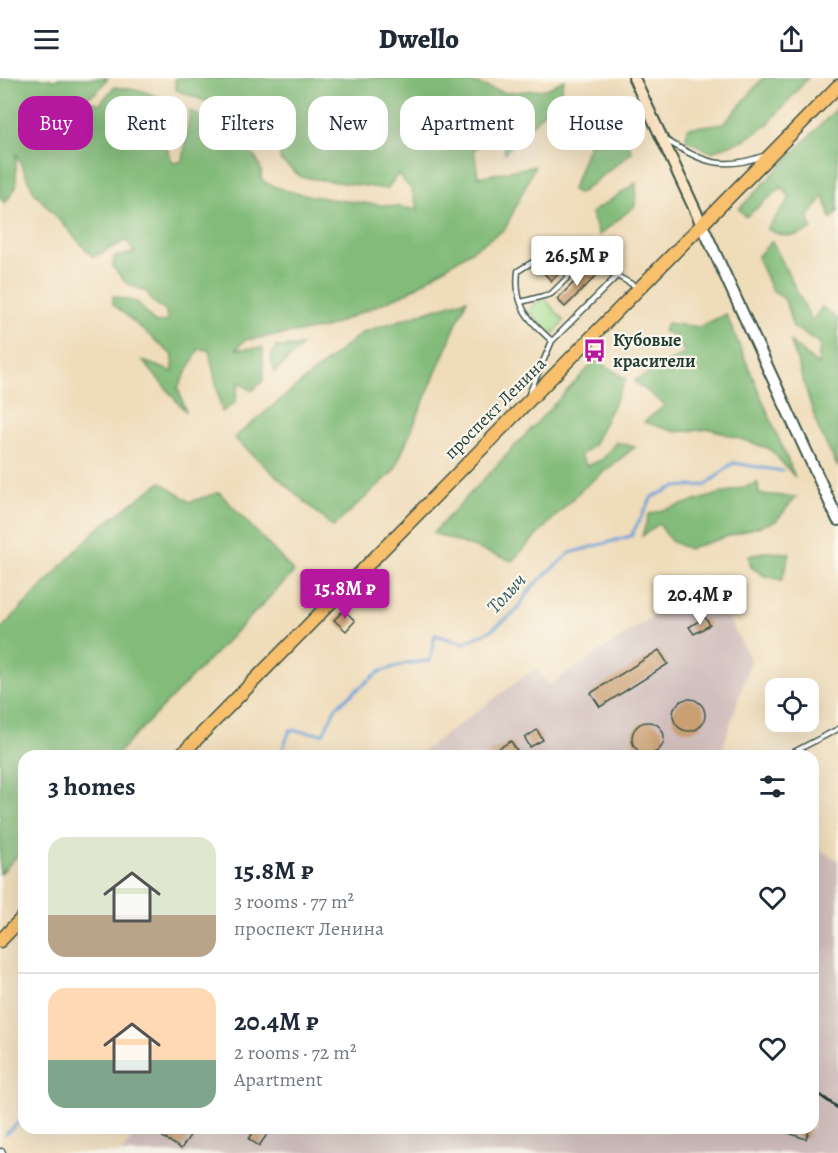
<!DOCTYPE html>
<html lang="en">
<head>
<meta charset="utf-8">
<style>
  :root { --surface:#fff; --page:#f2f2f3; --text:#1f2937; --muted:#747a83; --line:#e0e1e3; --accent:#b5179e }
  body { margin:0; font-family:Alegreya,serif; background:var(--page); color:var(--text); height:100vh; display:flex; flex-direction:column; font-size:22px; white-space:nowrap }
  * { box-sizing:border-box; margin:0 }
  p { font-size:20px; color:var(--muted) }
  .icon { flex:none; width:33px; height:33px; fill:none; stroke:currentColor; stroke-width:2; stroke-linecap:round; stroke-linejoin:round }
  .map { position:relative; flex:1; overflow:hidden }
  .details { position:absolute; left:18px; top:672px; width:801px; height:384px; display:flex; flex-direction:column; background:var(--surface); border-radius:18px; box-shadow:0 6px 24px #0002 }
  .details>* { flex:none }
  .guide { position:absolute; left:18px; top:18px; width:802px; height:54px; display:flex; gap:12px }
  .fabs { position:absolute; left:765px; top:600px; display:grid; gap:12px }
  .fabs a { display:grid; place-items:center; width:54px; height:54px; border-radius:12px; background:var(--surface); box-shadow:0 6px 24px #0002; font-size:30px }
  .price { position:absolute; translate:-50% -51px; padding:0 14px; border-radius:6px; background:#fff; color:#222; font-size:20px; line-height:39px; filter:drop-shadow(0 2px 3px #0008) }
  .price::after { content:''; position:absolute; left:50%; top:36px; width:18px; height:14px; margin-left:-9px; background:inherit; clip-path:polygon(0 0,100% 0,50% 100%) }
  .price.current { background:var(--accent); color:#fff }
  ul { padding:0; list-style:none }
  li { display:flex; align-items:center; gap:18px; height:150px; padding:0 30px }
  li+li { border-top:2px solid var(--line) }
  li span { display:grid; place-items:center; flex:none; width:168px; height:120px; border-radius:18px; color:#555 }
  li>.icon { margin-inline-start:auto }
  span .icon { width:72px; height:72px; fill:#fffc; stroke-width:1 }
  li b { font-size:26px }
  h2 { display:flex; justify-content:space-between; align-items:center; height:72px; padding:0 30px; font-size:26px }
  .tag { padding:0 21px; border-radius:18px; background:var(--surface); box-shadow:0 6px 24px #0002; font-size:21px; line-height:54px }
  .tag.current { background:var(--accent); color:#fff }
  header { display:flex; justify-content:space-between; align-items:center; height:78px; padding:0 30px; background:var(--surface); font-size:27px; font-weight:800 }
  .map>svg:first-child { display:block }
  .industrial { fill:#d1bfbd }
  .green { fill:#a4dd8f; stroke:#628d62; stroke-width:1.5 }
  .forest { fill:#83bc7a; stroke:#517c57; stroke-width:1.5 }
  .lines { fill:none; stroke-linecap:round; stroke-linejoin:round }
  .stream { stroke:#67a0d6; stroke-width:3 }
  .building { fill:#ca9f72 }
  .service-casing { stroke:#3e5548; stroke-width:7 }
  .minor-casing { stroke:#3e5548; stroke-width:11 }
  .tertiary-casing { stroke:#3e5548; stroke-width:14 }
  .secondary-casing { stroke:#3e5548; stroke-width:14 }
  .primary-casing { stroke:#3e5548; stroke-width:15 }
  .service { stroke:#fff; stroke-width:4 }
  .minor { stroke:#fff; stroke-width:8 }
  .tertiary { stroke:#fff; stroke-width:10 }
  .secondary { stroke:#fce5c4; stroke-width:10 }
  .primary { stroke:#f8bf6c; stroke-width:12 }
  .rail { stroke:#1f3d34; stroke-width:3 }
  .labels { text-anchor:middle; stroke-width:4.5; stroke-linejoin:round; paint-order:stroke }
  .poi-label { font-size:18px; font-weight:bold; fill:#1f3d34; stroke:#fbf7ec; text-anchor:start }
  .street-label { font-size:18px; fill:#1f3d34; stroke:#fbf7ec }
  .water-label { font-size:20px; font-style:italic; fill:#355b65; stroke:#fbf7ec }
</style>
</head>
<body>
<header><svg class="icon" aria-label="menu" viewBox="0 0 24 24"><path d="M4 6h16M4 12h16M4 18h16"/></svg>Dwello<svg class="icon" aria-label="share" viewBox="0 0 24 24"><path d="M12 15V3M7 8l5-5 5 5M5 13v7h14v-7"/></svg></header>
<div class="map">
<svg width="838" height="1075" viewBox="0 0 838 1075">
  <rect width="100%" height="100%" fill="#fbf7ec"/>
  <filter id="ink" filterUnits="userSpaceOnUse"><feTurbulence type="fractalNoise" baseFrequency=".0167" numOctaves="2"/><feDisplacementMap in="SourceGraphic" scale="12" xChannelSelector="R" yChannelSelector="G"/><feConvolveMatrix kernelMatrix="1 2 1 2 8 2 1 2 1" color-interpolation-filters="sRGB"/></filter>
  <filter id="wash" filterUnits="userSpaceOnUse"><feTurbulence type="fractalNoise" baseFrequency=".008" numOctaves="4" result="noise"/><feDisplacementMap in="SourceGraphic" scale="24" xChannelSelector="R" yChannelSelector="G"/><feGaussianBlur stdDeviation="1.35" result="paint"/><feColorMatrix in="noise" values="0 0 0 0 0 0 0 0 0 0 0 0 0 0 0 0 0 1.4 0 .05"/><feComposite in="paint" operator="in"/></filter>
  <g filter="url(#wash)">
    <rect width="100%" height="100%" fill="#efdcb9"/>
    <path class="industrial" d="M704 504H708L751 582 720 678H416L536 590 548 608Z
      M813 767 838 783V1075H121L139 1050H813Z"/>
    <path class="green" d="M542 221 546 222 564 243 554 255 546 252 530 234 531 229Z"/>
    <path class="forest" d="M0 0H50L52 3 59 0H108L97 14 84 21 100 26 114 9 143 13 176 26C176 34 177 47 174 55 169 71 162 67 174 85L183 83 190 33C211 44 267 73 261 101 287 122 382 125 418 132L412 112 398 96 387 111 301 99 280 82 282 51 258 74 244 59 237 28 208 24 176 12 175 0H459L506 15 547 11 564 2 560 17 505 75 500 43 474 72 478 99 535 88 505 151 408 214 325 250 245 262 236 271 263 270V303L252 313 239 304 235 325 222 334 209 272 199 271 178 310 186 334 143 283 173 294V278L113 226V218L137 224 155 245 168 243 165 232 152 223 147 214 126 205 113 189 114 179 134 175 127 162 93 179 34 114 16 75V109L5 125 0 120Z
      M763 0H808L767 47 746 61 711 74 686 62 687 50 725 45Z
      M838 29V134L831 141 824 118 808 139 812 151C795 160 784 160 767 151L790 120 782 109 746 139 739 131Z
      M614 33 632 74 579 116 572 112 595 50Z
      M636 105 635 128 599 157 591 135Z
      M772 163 812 243 822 229 838 241V390L818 350 791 264 818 287 820 265 793 249 785 222 771 211 757 179Z
      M467 221 394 393 333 449 234 360 363 254Z
      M726 236 795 399 770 371 711 351 676 354 644 344 665 327 634 303 685 275 675 258 663 253 667 245 699 249Z
      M302 268 275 294 271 279 276 269Z
      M596 282 626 301 593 367 580 378 587 388 603 381 616 364 635 369 581 412 512 483 433 455Z
      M161 404 190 424 219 414 294 494 115 678H24V771L0 796V552L96 452Z
      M758 405 759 416 796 419 776 443 688 471 671 463 659 446 642 458 649 436Z
      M763 474 790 475 782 502 765 498 751 489 749 478Z"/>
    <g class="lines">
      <path class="stream" d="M280 678 290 652 323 656 336 629 379 594 407 585 430 583 435 557 464 565 490 553 513 536 534 507 570 475 631 458 652 419 675 409 706 407 733 385 782 393
        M6 1056 24 1039"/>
    </g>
    <g id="blocks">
      <path class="building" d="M557 182 565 189 551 203 544 195Z
        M590 189 598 196 565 229 557 221Z
        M344 532 355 543 346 553 334 542Z
        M705 539 710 547 694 556 689 549Z
        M659 572 668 586 600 629 591 615Z
        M673 637a16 16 0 1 1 32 0a16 16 0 1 1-32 0Z
        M632 660a16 16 0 1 1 32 0a16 16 0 1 1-32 0Z
        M537 652 543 662 530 669 525 660Z
        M511 663 520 678H486Z
        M165 1050H195L181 1071 160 1057Z
        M256 1050 268 1055 259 1068 249 1061Z
        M774 1050H810L806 1061Z"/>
    </g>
  </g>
  <g filter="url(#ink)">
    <use href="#blocks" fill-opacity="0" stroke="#3e5548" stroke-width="1.5"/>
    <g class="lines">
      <defs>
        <path id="service" d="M666 62C702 84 722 93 763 78
          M521 224 551 216 586 181
          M552 263C527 241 514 227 518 193 562 163 574 175 617 198
          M529 316 552 263 617 198 639 210
          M786 678 838 651"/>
        <path id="minor" d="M0 1075H1"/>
        <path id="tertiary" d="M702 147 838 442"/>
        <path id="secondary" d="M634 0 702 147"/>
        <path id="primary" d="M180 678 838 8
          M0 863 24 838"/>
      </defs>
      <use href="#service" class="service-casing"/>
      <use href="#minor" class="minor-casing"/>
      <use href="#tertiary" class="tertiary-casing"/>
      <use href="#secondary" class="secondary-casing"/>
      <use href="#primary" class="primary-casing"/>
      <use href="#service" class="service"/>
      <use href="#minor" class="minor"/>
      <use href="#tertiary" class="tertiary"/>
      <use href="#secondary" class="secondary"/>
      <use href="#primary" class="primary"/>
      <path class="rail" d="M813 1012 838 1030"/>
    </g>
  </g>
  <defs>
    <symbol id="bus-bare" viewBox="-9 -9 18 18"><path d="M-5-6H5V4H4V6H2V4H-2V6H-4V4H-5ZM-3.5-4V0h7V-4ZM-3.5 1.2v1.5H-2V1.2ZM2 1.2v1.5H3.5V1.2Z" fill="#b5179e" stroke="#fbf7ec" stroke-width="2.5" paint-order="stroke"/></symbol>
  </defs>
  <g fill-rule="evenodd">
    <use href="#bus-bare" x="578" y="256" width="33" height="33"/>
  </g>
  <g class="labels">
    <g class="poi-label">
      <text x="613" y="268">Кубовые<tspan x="613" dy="21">красители</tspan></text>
    </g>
    <g class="street-label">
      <text transform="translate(495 330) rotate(-45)" y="6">проспект Ленина</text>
    </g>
    <g class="water-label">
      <text transform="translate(506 515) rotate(-47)" y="7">Толыч</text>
    </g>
  </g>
</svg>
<div class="fabs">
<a><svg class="icon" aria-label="locate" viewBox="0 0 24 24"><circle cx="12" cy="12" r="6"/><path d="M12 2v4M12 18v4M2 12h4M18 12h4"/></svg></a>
</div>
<b class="price" style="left:577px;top:209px">26.5M ₽</b>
<b class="price current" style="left:345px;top:542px">15.8M ₽</b>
<b class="price" style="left:700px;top:548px">20.4M ₽</b>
<div class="guide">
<a class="tag current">Buy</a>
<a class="tag">Rent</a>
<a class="tag">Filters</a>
<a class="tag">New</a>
<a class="tag">Apartment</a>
<a class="tag">House</a>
</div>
<section class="details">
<h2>3 homes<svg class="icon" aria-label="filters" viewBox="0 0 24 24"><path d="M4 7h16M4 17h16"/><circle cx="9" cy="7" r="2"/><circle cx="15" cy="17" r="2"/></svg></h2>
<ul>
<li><span style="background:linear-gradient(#dfe7d0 65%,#b9a48a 0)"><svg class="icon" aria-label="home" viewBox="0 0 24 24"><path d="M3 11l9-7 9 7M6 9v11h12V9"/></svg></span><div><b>15.8M ₽</b><p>3 rooms · 77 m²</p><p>проспект Ленина</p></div><svg class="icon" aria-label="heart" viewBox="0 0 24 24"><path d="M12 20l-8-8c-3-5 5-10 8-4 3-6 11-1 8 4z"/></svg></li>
<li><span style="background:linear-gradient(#ffd9b3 60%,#7fa58c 0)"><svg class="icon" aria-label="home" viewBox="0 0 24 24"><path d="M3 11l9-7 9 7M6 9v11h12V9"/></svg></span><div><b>20.4M ₽</b><p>2 rooms · 72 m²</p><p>Apartment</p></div><svg class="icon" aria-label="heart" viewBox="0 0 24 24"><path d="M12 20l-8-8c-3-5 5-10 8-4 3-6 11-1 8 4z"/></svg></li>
</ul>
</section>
</div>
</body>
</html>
